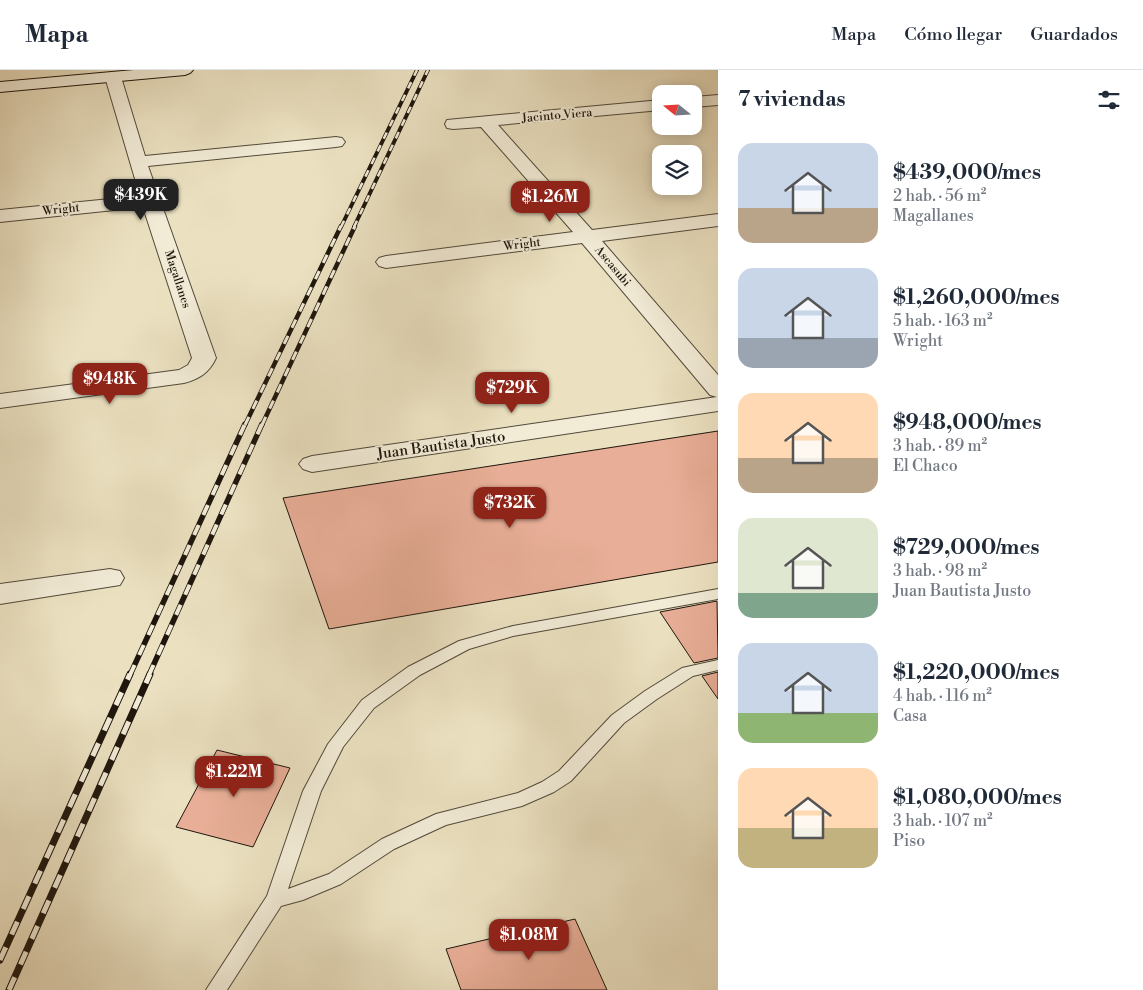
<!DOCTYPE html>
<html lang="es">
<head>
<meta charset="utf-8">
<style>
  :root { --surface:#fff; --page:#f6f6f7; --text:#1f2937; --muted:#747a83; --line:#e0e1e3; --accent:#8f2418 }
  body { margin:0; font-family:"Libre Bodoni",serif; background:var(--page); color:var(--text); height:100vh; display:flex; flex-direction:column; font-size:19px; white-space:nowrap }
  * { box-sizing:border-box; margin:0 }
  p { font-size:16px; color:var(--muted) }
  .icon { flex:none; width:28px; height:28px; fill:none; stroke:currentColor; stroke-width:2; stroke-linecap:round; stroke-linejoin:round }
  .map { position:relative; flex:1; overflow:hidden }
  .drawer { display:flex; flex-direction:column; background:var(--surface); width:425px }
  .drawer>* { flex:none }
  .needle { width:32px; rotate:288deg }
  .controls { position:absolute; left:652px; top:15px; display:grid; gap:10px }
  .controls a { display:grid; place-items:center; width:50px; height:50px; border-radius:10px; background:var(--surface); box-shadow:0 2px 12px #0003; font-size:25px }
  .price { position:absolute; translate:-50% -42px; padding:0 11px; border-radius:10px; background:var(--accent); color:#fff; font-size:16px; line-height:32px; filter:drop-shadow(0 1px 2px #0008) }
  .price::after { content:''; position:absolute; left:50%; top:30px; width:15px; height:11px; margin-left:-8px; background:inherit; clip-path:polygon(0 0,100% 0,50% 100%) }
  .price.active { background:#222; color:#fff }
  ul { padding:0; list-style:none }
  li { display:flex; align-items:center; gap:15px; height:125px; padding:0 20px }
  li span { display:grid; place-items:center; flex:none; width:140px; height:100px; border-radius:15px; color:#555 }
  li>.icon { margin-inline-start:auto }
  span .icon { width:60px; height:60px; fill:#fffc; stroke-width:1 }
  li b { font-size:21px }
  h2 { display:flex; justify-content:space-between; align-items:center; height:60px; padding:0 20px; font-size:21px }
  header { display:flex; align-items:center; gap:30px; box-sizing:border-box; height:70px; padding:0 25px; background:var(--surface); border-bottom:1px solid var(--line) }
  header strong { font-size:24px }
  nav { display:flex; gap:28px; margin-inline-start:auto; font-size:18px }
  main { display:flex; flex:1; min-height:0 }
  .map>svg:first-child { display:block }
  .building { fill:#e8ae97; stroke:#1e160d }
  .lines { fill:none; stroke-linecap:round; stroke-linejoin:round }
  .service-casing { stroke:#51493a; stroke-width:2 }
  .minor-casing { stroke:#51493a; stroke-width:2 }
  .secondary-casing { stroke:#1e160d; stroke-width:2 }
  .service { fill:#f2ecd7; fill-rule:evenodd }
  .minor { fill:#f2ecd7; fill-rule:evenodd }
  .secondary { fill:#f2ecd7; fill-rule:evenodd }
  .rail-far3-casing { stroke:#1e160d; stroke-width:4 }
  .rail-far2-casing { stroke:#1e160d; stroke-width:4.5 }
  .rail-far1-casing { stroke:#1e160d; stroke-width:5.5 }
  .rail-casing { stroke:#1e160d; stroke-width:7 }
  .rail-far3 { stroke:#f2ecd7; stroke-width:2.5; stroke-dasharray:7; stroke-linecap:butt }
  .rail-far2 { stroke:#f2ecd7; stroke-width:3; stroke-dasharray:9; stroke-linecap:butt }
  .rail-far1 { stroke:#f2ecd7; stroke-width:4; stroke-dasharray:11; stroke-linecap:butt }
  .rail { stroke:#f2ecd7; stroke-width:5; stroke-dasharray:14; stroke-linecap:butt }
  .labels { text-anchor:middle; stroke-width:4; stroke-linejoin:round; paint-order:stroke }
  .far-street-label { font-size:12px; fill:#1e160d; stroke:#f2ecd7 }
  .street-label { font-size:15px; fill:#1e160d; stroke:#f2ecd7 }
</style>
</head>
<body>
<header>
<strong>Mapa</strong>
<nav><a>Mapa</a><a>Cómo llegar</a><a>Guardados</a></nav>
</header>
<main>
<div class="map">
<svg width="718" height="920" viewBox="0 0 718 920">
  <rect width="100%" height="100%" fill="#ebe1c1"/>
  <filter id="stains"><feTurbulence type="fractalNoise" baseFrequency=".004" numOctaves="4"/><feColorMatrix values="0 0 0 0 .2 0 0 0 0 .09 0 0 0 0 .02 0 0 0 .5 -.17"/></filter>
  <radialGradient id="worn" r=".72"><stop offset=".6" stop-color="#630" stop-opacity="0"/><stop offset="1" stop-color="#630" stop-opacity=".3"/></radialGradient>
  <path class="building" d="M718 361V492L329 559 283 428Z
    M717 531 718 588 694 593 660 542Z
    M718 602V629L702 606Z
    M217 680 290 698 253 777 176 757Z
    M575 849 607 920H461L446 879Z"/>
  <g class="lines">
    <defs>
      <path id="service" d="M718 519V529L513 566 469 579 420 605 374 638 343 677 321 721 288 819 329 804 382 769 436 744 518 723 542 712 559 701 612 645 645 621 682 598 718 590V600L693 606 657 629 624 653 571 711 554 722 522 736 446 755 394 779 341 814 303 830 281 836 227 920H206L267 826 303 721 328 674 362 630 408 597 459 571 513 556Z"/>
      <path id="minor" d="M113 2 119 4 121 7 145 86 336 67 342 68 345 72 342 76 336 77 148 96 216 288C209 303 199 309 184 313L0 338V324L179 300 188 295 192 288 143 137 0 152V140L140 126 105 7 107 4Z
        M718 25V35L694 37V27Z
        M661 30V40L498 55 592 160 718 144V156L602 171 718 305V341L312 402 303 399 299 394 303 389 312 386 717 327 710 325 582 173 386 198 379 196 376 192 379 188 386 186 573 162 481 57 453 59 447 58 445 54 447 50Z
        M110 499 120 501 124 508 120 515 0 534V514Z"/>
      <path id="secondary" d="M134 0H193L190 3 185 5 0 22V12Z"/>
    </defs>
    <use href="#service" class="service-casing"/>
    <use href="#minor" class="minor-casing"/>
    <use href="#secondary" class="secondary-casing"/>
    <use href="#service" class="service"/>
    <use href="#minor" class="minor"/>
    <use href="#secondary" class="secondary"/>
    <defs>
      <path id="rail-far3" d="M341 157 417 0
        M354 157 428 0"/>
      <path id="rail-far2" d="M245 355 341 156
        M262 355 355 156"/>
      <path id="rail-far1" d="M130 605 245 354
        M149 605 262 354"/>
      <path id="rail" d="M0 890 130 604
        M9 920 150 604"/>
    </defs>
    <use href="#rail-far3" class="rail-far3-casing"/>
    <use href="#rail-far2" class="rail-far2-casing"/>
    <use href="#rail-far1" class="rail-far1-casing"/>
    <use href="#rail" class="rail-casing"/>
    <use href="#rail-far3" class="rail-far3"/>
    <use href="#rail-far2" class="rail-far2"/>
    <use href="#rail-far1" class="rail-far1"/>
    <use href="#rail" class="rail"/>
  </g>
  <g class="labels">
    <g class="far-street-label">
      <text transform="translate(557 45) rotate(-5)" y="4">Jacinto Viera</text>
      <text transform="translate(61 139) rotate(-6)" y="4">Wright</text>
      <text transform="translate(522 174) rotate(-7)" y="4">Wright</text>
      <text transform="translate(613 196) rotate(50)" y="4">Ascasubi</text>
      <text transform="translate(178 209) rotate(72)" y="4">Magallanes</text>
    </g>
    <g class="street-label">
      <text transform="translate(441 375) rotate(-8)" y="5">Juan Bautista Justo</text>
    </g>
  </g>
  <rect width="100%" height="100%" filter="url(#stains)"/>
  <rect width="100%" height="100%" fill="url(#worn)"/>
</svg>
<div class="controls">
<a><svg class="needle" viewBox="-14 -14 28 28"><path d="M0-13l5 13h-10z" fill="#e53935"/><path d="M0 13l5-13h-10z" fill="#747a83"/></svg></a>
<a><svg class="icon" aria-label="layers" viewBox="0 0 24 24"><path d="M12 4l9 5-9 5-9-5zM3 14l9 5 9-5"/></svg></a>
</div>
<b class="price active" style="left:141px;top:151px">$439K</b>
<b class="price" style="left:550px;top:153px">$1.26M</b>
<b class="price" style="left:110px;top:335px">$948K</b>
<b class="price" style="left:512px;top:344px">$729K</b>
<b class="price" style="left:510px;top:459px">$732K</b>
<b class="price" style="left:234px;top:728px">$1.22M</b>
<b class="price" style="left:529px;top:891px">$1.08M</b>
</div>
<section class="drawer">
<h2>7 viviendas<svg class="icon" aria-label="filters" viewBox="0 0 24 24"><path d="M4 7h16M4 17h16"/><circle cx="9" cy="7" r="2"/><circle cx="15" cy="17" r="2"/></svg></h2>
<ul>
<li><span style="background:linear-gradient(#c9d6e8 65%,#b9a48a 0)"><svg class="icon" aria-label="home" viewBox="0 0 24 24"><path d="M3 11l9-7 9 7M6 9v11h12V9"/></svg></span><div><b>$439,000/mes</b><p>2 hab. · 56 m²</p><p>Magallanes</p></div></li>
<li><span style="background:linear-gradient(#c9d6e8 70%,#9aa5b1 0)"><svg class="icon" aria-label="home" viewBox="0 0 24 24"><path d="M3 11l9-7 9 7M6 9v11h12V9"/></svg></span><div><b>$1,260,000/mes</b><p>5 hab. · 163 m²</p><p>Wright</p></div></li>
<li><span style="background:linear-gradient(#ffd9b3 65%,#b9a48a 0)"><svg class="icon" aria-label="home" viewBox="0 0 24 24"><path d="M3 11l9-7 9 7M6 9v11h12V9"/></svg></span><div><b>$948,000/mes</b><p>3 hab. · 89 m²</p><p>El Chaco</p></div></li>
<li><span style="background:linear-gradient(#dfe7d0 75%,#7fa58c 0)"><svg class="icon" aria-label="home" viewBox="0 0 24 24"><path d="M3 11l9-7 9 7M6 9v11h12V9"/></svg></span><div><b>$729,000/mes</b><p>3 hab. · 98 m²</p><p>Juan Bautista Justo</p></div></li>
<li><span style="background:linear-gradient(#c9d6e8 70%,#8fb573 0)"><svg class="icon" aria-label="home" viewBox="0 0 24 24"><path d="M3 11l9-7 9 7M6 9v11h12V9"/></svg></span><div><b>$1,220,000/mes</b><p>4 hab. · 116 m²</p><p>Casa</p></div></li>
<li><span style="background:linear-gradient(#ffd9b3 60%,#c2b280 0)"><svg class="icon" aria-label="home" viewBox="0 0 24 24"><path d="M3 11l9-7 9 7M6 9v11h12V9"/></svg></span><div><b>$1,080,000/mes</b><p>3 hab. · 107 m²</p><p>Piso</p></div></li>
</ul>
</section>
</main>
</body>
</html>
